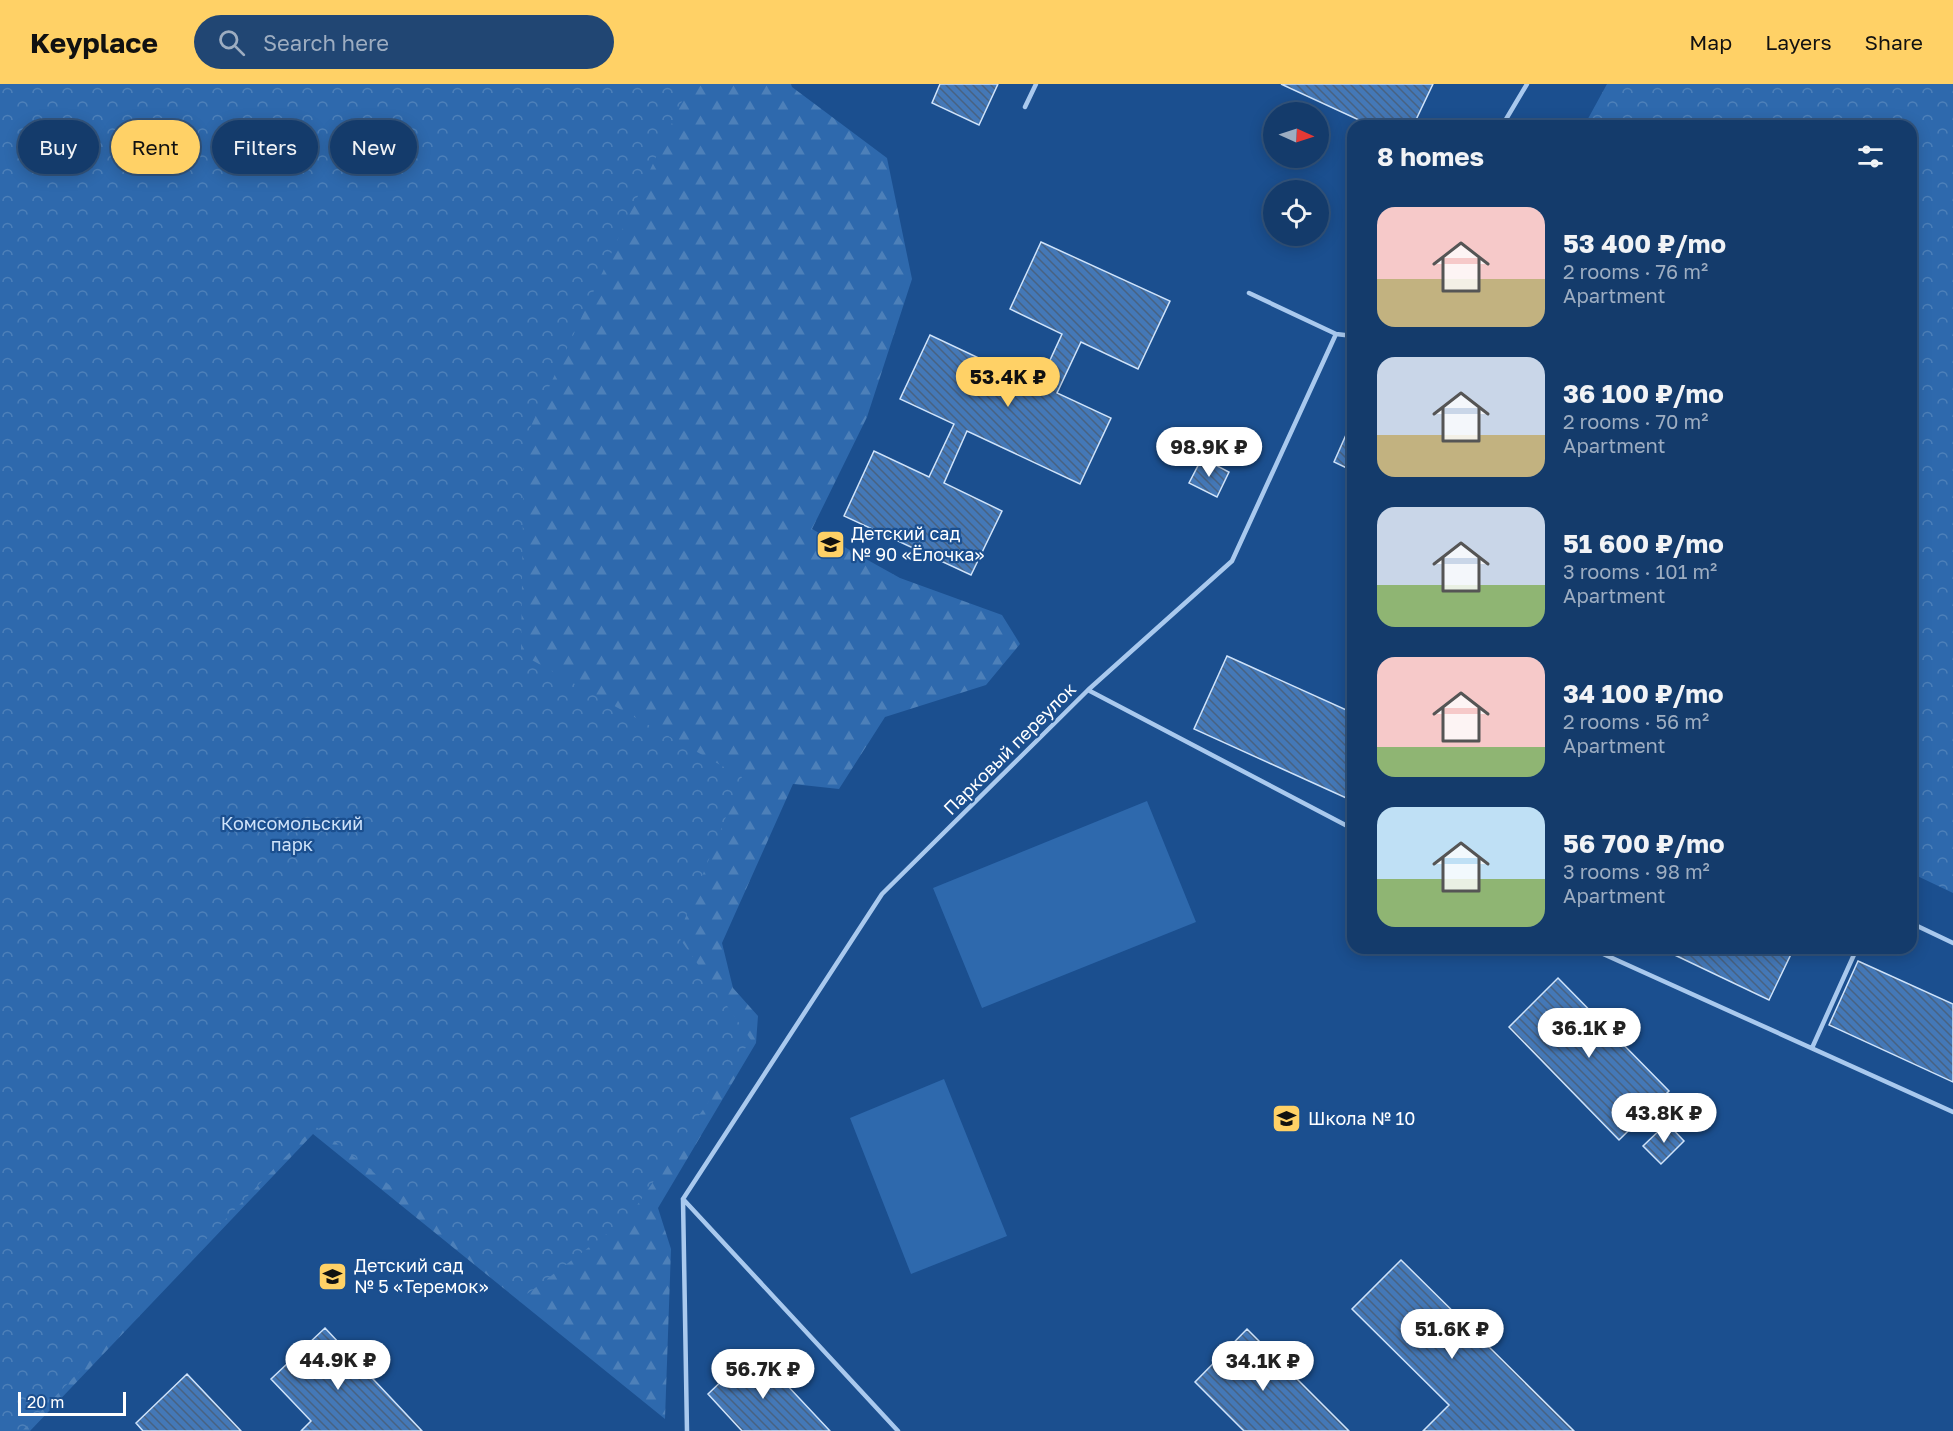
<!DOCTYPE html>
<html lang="en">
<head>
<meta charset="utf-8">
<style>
  :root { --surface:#143b6b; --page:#214673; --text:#f1f3f6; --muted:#9dadc1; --line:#33557e; --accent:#ffd166 }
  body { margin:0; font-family:"Golos Text",sans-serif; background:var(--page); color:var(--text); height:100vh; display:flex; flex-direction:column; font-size:22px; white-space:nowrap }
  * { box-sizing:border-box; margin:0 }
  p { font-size:20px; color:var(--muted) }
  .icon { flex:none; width:33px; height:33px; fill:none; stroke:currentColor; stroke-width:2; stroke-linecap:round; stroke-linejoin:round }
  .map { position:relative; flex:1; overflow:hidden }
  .details { position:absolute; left:1347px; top:36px; width:570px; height:834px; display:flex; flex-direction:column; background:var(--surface); border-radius:18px; box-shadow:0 3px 15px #0003,0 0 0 2px var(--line) }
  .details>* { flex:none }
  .guide { position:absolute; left:18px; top:36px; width:570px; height:54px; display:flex; gap:12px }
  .needle { width:39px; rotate:93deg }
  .buttons { position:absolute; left:1263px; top:18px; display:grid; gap:12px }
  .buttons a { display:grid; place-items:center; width:66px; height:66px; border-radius:50%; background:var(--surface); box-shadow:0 3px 15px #0003,0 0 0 2px var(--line); font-size:30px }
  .scale { position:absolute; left:18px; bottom:15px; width:108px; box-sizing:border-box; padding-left:6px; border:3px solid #fff; border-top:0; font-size:16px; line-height:21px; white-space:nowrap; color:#fff; -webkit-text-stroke:4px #1b4f8f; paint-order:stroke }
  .price { position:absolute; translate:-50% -51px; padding:0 14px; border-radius:21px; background:#fff; color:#222; font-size:20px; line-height:39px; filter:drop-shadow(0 2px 3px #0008) }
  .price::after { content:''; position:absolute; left:50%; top:36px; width:18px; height:14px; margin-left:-9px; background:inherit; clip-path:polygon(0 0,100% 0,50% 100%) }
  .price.active { background:var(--accent); color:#111 }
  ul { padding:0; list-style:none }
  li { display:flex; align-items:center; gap:18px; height:150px; padding:0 30px }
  li span { display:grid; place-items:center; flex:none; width:168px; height:120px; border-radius:18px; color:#555 }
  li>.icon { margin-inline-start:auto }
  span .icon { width:72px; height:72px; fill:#fffc; stroke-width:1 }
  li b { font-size:26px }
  h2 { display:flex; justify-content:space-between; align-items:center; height:72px; padding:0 30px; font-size:26px }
  .pill { padding:0 21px; border-radius:27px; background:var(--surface); box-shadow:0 3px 15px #0003,0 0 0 2px var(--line); font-size:21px; line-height:54px }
  .pill.active { background:var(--accent); color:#111 }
  header { display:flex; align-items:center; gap:36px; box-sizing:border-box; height:84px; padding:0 30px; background:var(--accent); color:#111 }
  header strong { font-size:28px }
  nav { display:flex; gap:33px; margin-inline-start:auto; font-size:21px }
  .search { width:420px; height:54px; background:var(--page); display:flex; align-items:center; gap:15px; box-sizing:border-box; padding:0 21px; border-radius:33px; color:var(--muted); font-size:22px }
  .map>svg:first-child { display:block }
  .grass { fill:#2e69ad }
  .forest { fill:url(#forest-firs) }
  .park { fill:url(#park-crowns) }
  .building { fill:url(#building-back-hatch); stroke:#cfe3fa; stroke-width:1.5 }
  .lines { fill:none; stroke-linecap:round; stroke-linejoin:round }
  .lane { stroke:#a9c9ee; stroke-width:4.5 }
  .labels { text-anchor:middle; stroke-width:4.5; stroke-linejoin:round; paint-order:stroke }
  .poi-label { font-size:18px; fill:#fff; stroke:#1b4f8f; text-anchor:start }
  .street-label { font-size:18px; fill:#fff; stroke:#1b4f8f }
  .park-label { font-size:18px; fill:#cfe3fa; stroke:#1b4f8f }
</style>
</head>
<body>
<header>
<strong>Keyplace</strong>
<div class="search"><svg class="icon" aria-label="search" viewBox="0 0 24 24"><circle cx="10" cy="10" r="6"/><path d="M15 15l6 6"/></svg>Search here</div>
<nav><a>Map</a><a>Layers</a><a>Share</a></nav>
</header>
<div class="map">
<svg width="1953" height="1347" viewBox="0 0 1953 1347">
  <defs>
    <pattern id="forest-firs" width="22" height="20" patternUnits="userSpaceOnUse" patternTransform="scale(1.5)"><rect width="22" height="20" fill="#2e69ad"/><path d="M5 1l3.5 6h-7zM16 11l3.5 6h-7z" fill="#4d80b9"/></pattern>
    <pattern id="park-crowns" width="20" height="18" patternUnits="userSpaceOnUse" patternTransform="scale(1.5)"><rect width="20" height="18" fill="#2e69ad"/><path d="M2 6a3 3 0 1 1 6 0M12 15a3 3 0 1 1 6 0" fill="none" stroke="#4d80b9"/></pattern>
    <pattern id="building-back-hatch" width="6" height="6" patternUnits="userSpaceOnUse" patternTransform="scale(1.5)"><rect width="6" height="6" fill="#4478b7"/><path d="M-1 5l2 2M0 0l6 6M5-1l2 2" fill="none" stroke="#486282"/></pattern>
  </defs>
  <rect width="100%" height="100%" fill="#1b4f8f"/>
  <path class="grass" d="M1147 717 1196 838 982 924 933 804Z
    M944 995 1007 1152 911 1190 850 1034Z"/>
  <path class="forest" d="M0 0H791L792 3 887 74 912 195 867 333 812 445 900 494 1002 531 1020 560 986 601 885 633 839 705 793 700 722 859 733 904 758 932 756 959 658 1124 671 1165 665 1335 313 1050 30 1347H0Z"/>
  <path class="park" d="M0 0H690L524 357 521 570 742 693 678 852 751 956 629 1133 527 1210 315 1042 22 1347H0Z
    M1607 0H1953V809L1911 789V42H1584Z"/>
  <path class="building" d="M940 0H998L979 41 932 19Z
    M1281 0H1433L1413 42H1372Z
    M1041 158 1170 217 1138 285 1081 258 1057 309 1111 334 1080 400 967 347 944 399 1002 427 971 491 844 432 874 367 929 393 954 340 900 315 930 251 1038 302 1062 250 1010 225Z
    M1353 335V387L1334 378Z
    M1202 374 1229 388 1217 413 1189 399Z
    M1227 572 1353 629V717L1194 645Z
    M1660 864H1794L1769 916Z
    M1858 877 1953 920V998L1829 941Z
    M1558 894 1669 1007 1619 1056 1509 943Z
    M1667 1039 1684 1057 1661 1080 1643 1062Z
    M1401 1176 1574 1347H1423L1449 1321 1352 1225Z
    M325 1244 422 1347H301L311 1337 271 1295Z
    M1247 1245 1349 1347H1244L1195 1298Z
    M754 1266 830 1347H742L708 1310Z
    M187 1290 241 1347H143L136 1339Z"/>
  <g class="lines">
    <path class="lane" d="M1025 23 1036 0
      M1502 42 1527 0
      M1249 209 1336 250
      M1088 606 1353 745
      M1911 839 1953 859
      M1590 864 1953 1028
      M1812 964 1857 864
      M683 1115 882 810 1088 606 1232 477 1336 250 1353 252
      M683 1115 898 1347
      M683 1115 687 1347"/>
  </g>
  <defs>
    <symbol id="school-square" viewBox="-11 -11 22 22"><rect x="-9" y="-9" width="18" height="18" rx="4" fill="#ffd166" stroke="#1b4f8f"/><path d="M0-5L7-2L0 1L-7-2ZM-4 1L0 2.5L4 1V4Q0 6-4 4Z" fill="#111"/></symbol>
  </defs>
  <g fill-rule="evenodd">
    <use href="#school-square" x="814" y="444" width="33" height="33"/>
    <use href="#school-square" x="1270" y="1018" width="33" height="33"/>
    <use href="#school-square" x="316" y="1176" width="33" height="33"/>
  </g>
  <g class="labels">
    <g class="poi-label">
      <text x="851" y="456">Детский сад<tspan x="851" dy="21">№ 90 «Ёлочка»</tspan></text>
      <text x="1308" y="1041">Школа № 10</text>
      <text x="354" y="1188">Детский сад<tspan x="354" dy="21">№ 5 «Теремок»</tspan></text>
    </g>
    <g class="street-label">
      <text transform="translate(1010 665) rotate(-45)" y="6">Парковый переулок</text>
    </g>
    <g class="park-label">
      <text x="292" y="746">Комсомольский<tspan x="292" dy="21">парк</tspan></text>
    </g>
  </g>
</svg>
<div class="buttons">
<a><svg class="needle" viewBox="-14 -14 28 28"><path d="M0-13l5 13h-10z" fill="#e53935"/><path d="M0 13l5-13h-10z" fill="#9dadc1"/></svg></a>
<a><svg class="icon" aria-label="locate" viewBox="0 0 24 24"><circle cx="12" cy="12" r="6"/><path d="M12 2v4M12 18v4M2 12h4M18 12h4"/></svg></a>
</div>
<div class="scale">20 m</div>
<b class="price active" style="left:1008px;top:324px">53.4K ₽</b>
<b class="price" style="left:1209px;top:394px">98.9K ₽</b>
<b class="price" style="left:1589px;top:975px">36.1K ₽</b>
<b class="price" style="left:1664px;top:1060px">43.8K ₽</b>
<b class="price" style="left:1452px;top:1276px">51.6K ₽</b>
<b class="price" style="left:338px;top:1307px">44.9K ₽</b>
<b class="price" style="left:1263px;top:1308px">34.1K ₽</b>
<b class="price" style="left:763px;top:1316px">56.7K ₽</b>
<div class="guide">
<a class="pill">Buy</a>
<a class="pill active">Rent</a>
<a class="pill">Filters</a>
<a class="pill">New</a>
</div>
<section class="details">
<h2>8 homes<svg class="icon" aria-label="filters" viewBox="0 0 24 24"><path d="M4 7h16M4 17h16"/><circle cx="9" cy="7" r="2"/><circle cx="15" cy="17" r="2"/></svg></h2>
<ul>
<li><span style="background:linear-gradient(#f6c9c9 60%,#c2b280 0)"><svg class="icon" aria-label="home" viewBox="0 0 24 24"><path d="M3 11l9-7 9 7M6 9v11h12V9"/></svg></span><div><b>53 400 ₽/mo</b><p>2 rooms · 76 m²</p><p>Apartment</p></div></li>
<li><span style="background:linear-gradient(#c9d6e8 65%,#c2b280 0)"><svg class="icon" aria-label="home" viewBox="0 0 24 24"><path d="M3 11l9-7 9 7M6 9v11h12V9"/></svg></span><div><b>36 100 ₽/mo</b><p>2 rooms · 70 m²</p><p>Apartment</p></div></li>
<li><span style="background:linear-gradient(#c9d6e8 65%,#8fb573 0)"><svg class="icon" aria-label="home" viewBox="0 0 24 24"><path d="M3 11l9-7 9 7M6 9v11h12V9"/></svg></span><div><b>51 600 ₽/mo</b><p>3 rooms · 101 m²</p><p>Apartment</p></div></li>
<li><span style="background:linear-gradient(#f6c9c9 75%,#8fb573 0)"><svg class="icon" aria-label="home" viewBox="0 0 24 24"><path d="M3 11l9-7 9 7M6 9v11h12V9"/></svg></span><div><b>34 100 ₽/mo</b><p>2 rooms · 56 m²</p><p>Apartment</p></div></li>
<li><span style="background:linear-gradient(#bfe0f5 60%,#8fb573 0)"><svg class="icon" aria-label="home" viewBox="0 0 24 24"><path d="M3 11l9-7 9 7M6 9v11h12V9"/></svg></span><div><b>56 700 ₽/mo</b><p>3 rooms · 98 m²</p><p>Apartment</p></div></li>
</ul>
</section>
</div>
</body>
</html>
